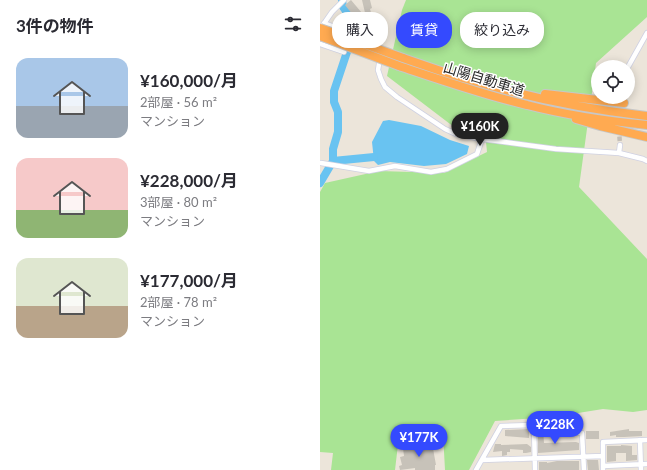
<!DOCTYPE html>
<html lang="ja">
<head>
<meta charset="utf-8">
<style>
  :root { --surface:#fff; --page:#f2f2f3; --text:#2b2b33; --muted:#7c7c81; --accent:#344afe }
  body { margin:0; font-family:Lato,"Noto Sans JP",sans-serif; background:var(--page); color:var(--text); height:100vh; display:flex; flex-direction:column; font-size:15px; white-space:nowrap }
  * { box-sizing:border-box; margin:0 }
  p { font-size:13px; color:var(--muted) }
  .icon { flex:none; width:22px; height:22px; fill:none; stroke:currentColor; stroke-width:2; stroke-linecap:round; stroke-linejoin:round }
  .map { position:relative; flex:1; overflow:hidden }
  .sheet { display:flex; flex-direction:column; background:var(--surface); width:320px }
  .sheet>* { flex:none }
  .guide { position:absolute; left:12px; top:12px; width:255px; height:36px; display:flex; gap:8px }
  .tools { position:absolute; left:271px; top:60px; display:grid; gap:8px }
  .tools a { display:grid; place-items:center; width:44px; height:44px; border-radius:50%; background:var(--surface); box-shadow:0 2px 10px #0003; font-size:20px }
  .price { position:absolute; translate:-50% -34px; padding:0 9px; border-radius:14px; background:var(--accent); color:#fff; font-size:13px; line-height:26px; filter:drop-shadow(0 1px 2px #0008) }
  .price::after { content:''; position:absolute; left:50%; top:24px; width:12px; height:9px; margin-left:-6px; background:inherit; clip-path:polygon(0 0,100% 0,50% 100%) }
  .price.selected { background:#222; color:#fff }
  ul { padding:0; list-style:none }
  li { display:flex; align-items:center; gap:12px; height:100px; padding:0 16px }
  li span { display:grid; place-items:center; flex:none; width:112px; height:80px; border-radius:12px; color:#555 }
  li>.icon { margin-inline-start:auto }
  span .icon { width:48px; height:48px; fill:#fffc; stroke-width:1 }
  li b { font-size:17px }
  h2 { display:flex; justify-content:space-between; align-items:center; height:48px; padding:0 16px; font-size:17px }
  .tag { padding:0 14px; border-radius:16px; background:var(--surface); box-shadow:0 2px 10px #0003; font-size:14px; line-height:36px }
  .tag.selected { background:var(--accent); color:#fff }
  main { display:flex; flex:1; min-height:0 }
  .map>svg:first-child { display:block }
  .green { fill:#a9e494 }
  .water { fill:#69c3f1 }
  .lines { fill:none; stroke-linecap:round; stroke-linejoin:round }
  .river { stroke:#69c3f1; stroke-width:8 }
  .building { fill:#c7c2b9 }
  .minor-tunnel { stroke:#c5bfb7; stroke-width:4.5; stroke-dasharray:4.5 2; stroke-linecap:butt }
  .minor-casing { stroke:#cfd1e2; stroke-width:6 }
  .motorway-casing { stroke:#c7c7c7; stroke-width:10 }
  .minor { stroke:#fff; stroke-width:4.5 }
  .motorway { stroke:#ffaa51; stroke-width:8 }
  .motorway-bridge-casing { stroke:#c7c7c7; stroke-width:10; stroke-linecap:butt }
  .motorway-bridge { stroke:#ffaa51; stroke-width:8 }
  .labels { text-anchor:middle; stroke-width:3; stroke-linejoin:round; paint-order:stroke }
  .street-label { font-size:14px; fill:#292929; stroke:#fff }
</style>
</head>
<body>
<main>
<section class="sheet">
<h2>3件の物件<svg class="icon" aria-label="filters" viewBox="0 0 24 24"><path d="M4 7h16M4 17h16"/><circle cx="9" cy="7" r="2"/><circle cx="15" cy="17" r="2"/></svg></h2>
<ul>
<li><span style="background:linear-gradient(#a9c7e8 60%,#9aa5b1 0)"><svg class="icon" aria-label="home" viewBox="0 0 24 24"><path d="M3 11l9-7 9 7M6 9v11h12V9"/></svg></span><div><b>¥160,000/月</b><p>2部屋 · 56 m²</p><p>マンション</p></div></li>
<li><span style="background:linear-gradient(#f6c9c9 65%,#8fb573 0)"><svg class="icon" aria-label="home" viewBox="0 0 24 24"><path d="M3 11l9-7 9 7M6 9v11h12V9"/></svg></span><div><b>¥228,000/月</b><p>3部屋 · 80 m²</p><p>マンション</p></div></li>
<li><span style="background:linear-gradient(#dfe7d0 60%,#b9a48a 0)"><svg class="icon" aria-label="home" viewBox="0 0 24 24"><path d="M3 11l9-7 9 7M6 9v11h12V9"/></svg></span><div><b>¥177,000/月</b><p>2部屋 · 78 m²</p><p>マンション</p></div></li>
</ul>
</section>
<div class="map">
<svg width="327" height="470" viewBox="0 0 327 470">
  <rect width="100%" height="100%" fill="#ece5da"/>
  <path class="green" d="M86 0H327V17L276 63 259 187 327 259V410L313 412 283 409 233 417 175 421 149 470H125L123 433 79 436 75 470H11L13 453 0 452V192L5 183 59 171 124 173 167 152 165 132 134 127 67 76 82 10Z"/>
  <path class="water" d="M69 120 101 126 130 140 149 146 147 154 126 164 104 166 70 162 58 165 54 161 52 142 63 121Z"/>
  <g class="lines">
    <path class="river" d="M13 161 54 157
      M0 183 13 161V149L18 132V112L14 102V91L36 25 23 7 22 0"/>
  </g>
  <path class="building" d="M31 0 47 19 40 24 25 5Z
    M42 0H50L52 8 50 9 52 16 46 17Z
    M209 429V438L185 436V430Z
    M309 429V431H322V436L304 437H296V435L290 436V432Z
    M218 430H223L224 443 256 442 259 443V450L218 453Z
    M266 431H279V439H266Z
    M112 443 116 465H115V470H95V468L80 470 79 466 82 465 80 457 84 456 83 448Z
    M175 444H181V445L207 444 211 447V452L206 453H203V450L190 449V452H187V455L182 456V451L173 452Z
    M301 445 312 446V455H317V460L306 461V453H296V461L287 462V446H301Z
    M267 460H278L279 470H268Z
    M237 461H259V470H219V462H227V463Z"/>
  <g class="lines">
    <path class="minor-tunnel" d="M298 97 299 123
      M299 130 300 145"/>
    <defs>
      <path id="minor" d="M4 23 54 42 60 49
        M3 25 12 12 24 0
        M0 44 24 52 25 45
        M60 58 58 70 61 79 65 87 77 97 125 129 136 134 162 139 236 149 299 153 323 159 327 161
        M308 67 327 33
        M299 153 300 145
        M1 163 49 171 75 166 111 172 127 169 157 154 162 139
        M214 425 215 470
        M320 440 321 470
        M162 460 283 456
        M283 466 327 464
        M156 470 181 426 214 425 251 432 262 433 264 470
        M283 470V442L327 440"/>
      <path id="motorway" d="M83 58C104 65 125 73 147 79 206 97 266 109 327 116
        M79 66C121 80 164 95 207 105 246 115 287 121 327 125
        M225 94 304 103
        M256 119 280 126 327 137"/>
    </defs>
    <use href="#minor" class="minor-casing"/>
    <use href="#motorway" class="motorway-casing"/>
    <use href="#minor" class="minor"/>
    <use href="#motorway" class="motorway"/>
    <defs>
      <path id="motorway-bridge" d="M0 28 83 58
        M0 36 79 66"/>
    </defs>
    <use href="#motorway-bridge" class="motorway-bridge-casing"/>
    <use href="#motorway-bridge" class="motorway-bridge"/>
  </g>
  <g class="labels">
    <g class="street-label">
      <text transform="translate(164 79) rotate(17)" y="5">山陽自動車道</text>
    </g>
  </g>
</svg>
<div class="tools">
<a><svg class="icon" aria-label="locate" viewBox="0 0 24 24"><circle cx="12" cy="12" r="6"/><path d="M12 2v4M12 18v4M2 12h4M18 12h4"/></svg></a>
</div>
<b class="price selected" style="left:160px;top:147px">¥160K</b>
<b class="price" style="left:235px;top:445px">¥228K</b>
<b class="price" style="left:99px;top:458px">¥177K</b>
<div class="guide">
<a class="tag">購入</a>
<a class="tag selected">賃貸</a>
<a class="tag">絞り込み</a>
</div>
</div>
</main>
</body>
</html>
